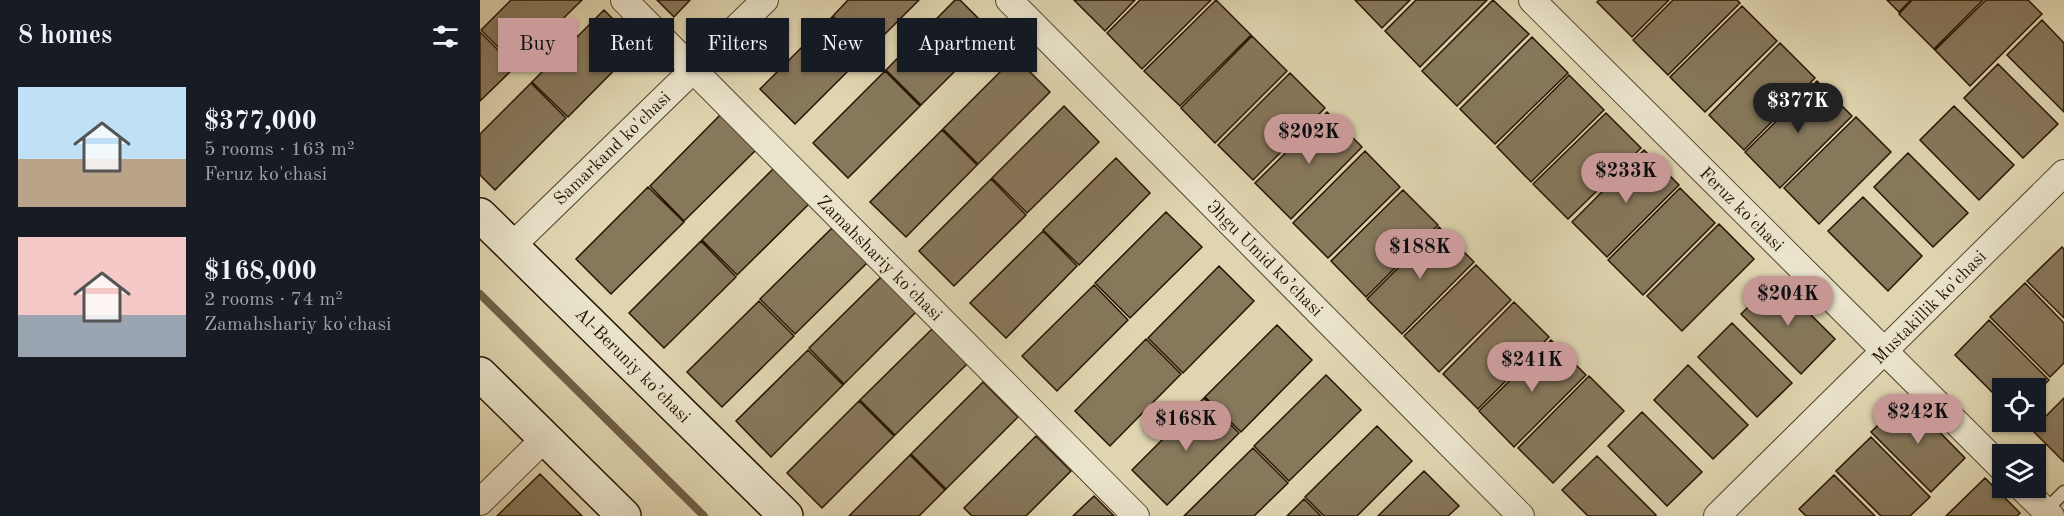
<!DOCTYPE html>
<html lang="en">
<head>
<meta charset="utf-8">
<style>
  :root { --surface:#171b24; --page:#20242c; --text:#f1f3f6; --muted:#9ea1a6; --accent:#c59692 }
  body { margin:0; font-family:"Old Standard TT",serif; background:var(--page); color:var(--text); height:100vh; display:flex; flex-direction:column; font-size:22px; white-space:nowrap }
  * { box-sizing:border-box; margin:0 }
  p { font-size:20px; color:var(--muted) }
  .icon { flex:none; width:33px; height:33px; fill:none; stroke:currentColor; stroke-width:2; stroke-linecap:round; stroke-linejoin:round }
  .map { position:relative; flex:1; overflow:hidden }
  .details { display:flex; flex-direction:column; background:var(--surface); width:480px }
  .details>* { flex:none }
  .hud { position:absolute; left:18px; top:18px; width:570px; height:54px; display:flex; gap:12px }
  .fabs { position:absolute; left:1512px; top:378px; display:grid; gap:12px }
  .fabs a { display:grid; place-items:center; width:54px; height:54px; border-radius:0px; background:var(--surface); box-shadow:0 2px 4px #0004; font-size:30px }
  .price { position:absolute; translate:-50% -51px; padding:0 14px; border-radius:21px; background:var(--accent); color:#111; font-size:20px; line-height:39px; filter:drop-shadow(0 2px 3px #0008) }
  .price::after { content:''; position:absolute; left:50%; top:36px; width:18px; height:14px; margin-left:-9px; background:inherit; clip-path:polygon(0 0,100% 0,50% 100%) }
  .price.current { background:#222; color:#fff }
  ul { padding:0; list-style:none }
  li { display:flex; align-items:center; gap:18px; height:150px; padding:0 18px }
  li span { display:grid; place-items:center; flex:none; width:168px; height:120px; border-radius:0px; color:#555 }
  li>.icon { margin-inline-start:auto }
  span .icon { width:72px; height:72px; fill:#fffc; stroke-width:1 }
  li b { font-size:26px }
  h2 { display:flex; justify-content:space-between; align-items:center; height:72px; padding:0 18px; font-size:26px }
  .chip { padding:0 21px; border-radius:0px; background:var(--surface); box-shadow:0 2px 4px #0004; font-size:21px; line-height:54px }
  .chip.current { background:var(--accent); color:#111 }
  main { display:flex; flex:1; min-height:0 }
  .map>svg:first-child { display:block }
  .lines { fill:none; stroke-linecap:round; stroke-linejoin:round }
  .stream { stroke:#706047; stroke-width:8 }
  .building { fill:#87785c; stroke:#271402; stroke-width:1.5 }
  .lane-casing { stroke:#55442e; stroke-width:15 }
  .street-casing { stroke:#55442e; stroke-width:28 }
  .secondary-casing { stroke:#271402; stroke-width:36 }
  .lane { stroke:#eae4cc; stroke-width:12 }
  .street { stroke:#eae4cc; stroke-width:26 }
  .secondary { stroke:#eae4cc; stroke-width:33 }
  .labels { text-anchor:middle; stroke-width:4.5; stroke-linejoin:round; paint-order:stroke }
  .street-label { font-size:18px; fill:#271402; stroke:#eae4cc }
</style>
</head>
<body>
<main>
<section class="details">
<h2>8 homes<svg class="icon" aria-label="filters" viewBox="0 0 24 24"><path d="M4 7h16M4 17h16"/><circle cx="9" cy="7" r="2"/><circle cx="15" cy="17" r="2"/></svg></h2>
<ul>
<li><span style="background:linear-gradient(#bfe0f5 60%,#b9a48a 0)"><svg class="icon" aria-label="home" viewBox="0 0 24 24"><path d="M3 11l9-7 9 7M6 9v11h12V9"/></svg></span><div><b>$377,000</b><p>5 rooms · 163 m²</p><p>Feruz ko'chasi</p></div></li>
<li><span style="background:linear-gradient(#f6c9c9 65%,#9aa5b1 0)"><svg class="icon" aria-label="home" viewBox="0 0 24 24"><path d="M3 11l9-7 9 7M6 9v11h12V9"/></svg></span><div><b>$168,000</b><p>2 rooms · 74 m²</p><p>Zamahshariy ko'chasi</p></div></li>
</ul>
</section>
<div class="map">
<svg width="1584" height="516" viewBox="0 0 1584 516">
  <rect width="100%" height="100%" fill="#dfd5b0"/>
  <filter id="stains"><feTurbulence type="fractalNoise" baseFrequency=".00333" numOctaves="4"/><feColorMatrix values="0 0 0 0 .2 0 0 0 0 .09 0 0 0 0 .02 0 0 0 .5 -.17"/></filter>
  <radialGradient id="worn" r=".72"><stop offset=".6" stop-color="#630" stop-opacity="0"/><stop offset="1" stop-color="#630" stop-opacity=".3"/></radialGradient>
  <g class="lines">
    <path class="stream" d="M0 294 224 516"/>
  </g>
  <path class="building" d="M31 0H102L36 65 1 30Z
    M177 0H210L194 17Z
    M368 0H439L388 51 353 16Z
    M475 0H480L513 33 441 105 406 70Z
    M594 0H655L625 31Z
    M660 0H731L662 69 627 33Z
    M736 0 771 35 700 106 664 71Z
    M875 0H930L902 28Z
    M936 0H1007L940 67 905 31Z
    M1013 0 1049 34 977 106 942 71Z
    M1119 0H1189L1152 37 1117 2Z
    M1193 0H1257L1260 3 1188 75 1153 40Z
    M1407 0H1431L1419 12Z
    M1432 0H1503L1454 49 1419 14Z
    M1506 0H1548L1562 14 1490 86 1455 50Z
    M1262 6 1297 41 1225 112 1190 77Z
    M124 10 159 45 88 117 52 82Z
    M352 17 387 52 315 124 280 89Z
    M1562 20 1584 43V112L1527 55Z
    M0 32 35 67 0 101Z
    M772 36 807 71 735 143 701 108Z
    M1052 37 1088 73 1015 144 980 109Z
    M1300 43 1335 78 1264 150 1229 115Z
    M535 57 570 92 498 164 463 129Z
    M1518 64 1578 124 1543 158 1484 98Z
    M405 71 440 106 368 178 333 143Z
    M810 73 845 108 773 180 738 145Z
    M1089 75 1124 110 1051 182 1017 147Z
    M1337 81 1372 116 1300 188 1265 152Z
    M51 83 86 118 15 190 0 175V134Z
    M584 106 619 142 547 213 512 178Z
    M1474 106 1534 165 1499 200 1440 140Z
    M847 112 882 147 811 219 775 183Z
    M1126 113 1161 148 1088 219 1053 184Z
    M241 114 277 149 204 221 170 186Z
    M1376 117 1411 152 1339 224 1304 188Z
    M462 130 497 165 426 237 390 202Z
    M1164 150 1199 185 1127 257 1092 222Z
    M885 151 920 187 848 258 813 223Z
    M1428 153 1488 213 1453 247 1394 187Z
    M636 158 670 193 599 265 563 230Z
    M294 168 329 204 257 275 222 240Z
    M511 179 546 215 474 286 439 251Z
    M168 187 204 222 131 294 96 259Z
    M1200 188 1235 223 1163 295 1128 260Z
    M923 190 958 225 886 297 851 261Z
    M1383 197 1442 256 1408 291 1348 231Z
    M686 212 722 247 650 318 615 283Z
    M1239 224 1274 259 1202 331 1167 296Z
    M959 227 994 262 922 334 887 299Z
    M352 228 387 263 315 334 280 299Z
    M563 231 597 266 526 338 490 303Z
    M221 241 256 277 184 348 149 313Z
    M1582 247 1584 249V318L1547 281Z
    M996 265 1031 300 959 372 924 336Z
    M739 266 774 301 703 373 668 338Z
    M401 277 436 312 364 384 329 348Z
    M1296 280 1355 339 1321 374 1261 314Z
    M1545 283 1584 323V363L1570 377 1510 317Z
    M614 285 648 320 577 391 542 356Z
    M279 301 314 336 242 407 207 372Z
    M1034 302 1069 337 998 409 963 374Z
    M1509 320 1569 380 1556 393V388H1522V402L1475 355Z
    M1252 323 1312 383 1277 417 1218 357Z
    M797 325 832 360 761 432 725 397Z
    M452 329 487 364 415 435 380 400Z
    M666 339 701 374 630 446 595 411Z
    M1071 340 1106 375 1034 447 999 411Z
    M328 350 363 385 291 457 256 421Z
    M1208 365 1268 425 1233 459 1174 400Z
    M846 375 881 410 809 481 774 446Z
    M1109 376 1144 411 1073 483 1038 448Z
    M503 382 538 417 466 489 431 454Z
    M724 398 759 433 687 505 652 470Z
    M1426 398 1485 458 1451 492 1391 432Z
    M1584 398V462L1552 430Z
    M379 401 414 436 342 508 307 473Z
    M1162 412 1222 472 1187 506 1128 446Z
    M897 426 932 461 877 516H844L825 497Z
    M556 436 591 471 546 516H492L484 508Z
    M1391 437 1450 497 1430 516H1401L1356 471Z
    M773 448 808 483 774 516H704Z
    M430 455 465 490 439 516H369Z
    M1117 456 1176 515V516H1108L1082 490Z
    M944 471 979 506 968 516H898Z
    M60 474 102 516H17Z
    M1354 475 1395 516H1326L1319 509Z
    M1505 478 1540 513 1537 516H1466Z
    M614 496 634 516H593Z
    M824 499 841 516H807Z"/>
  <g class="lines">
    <defs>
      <path id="lane" d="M1563 513 1584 492"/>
      <path id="street" d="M144 0 656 516
        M529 0 1041 516
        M1052 0 1522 468
        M32 246 285 0
        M1542 488 1571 516
        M0 502 65 438
        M1237 516 1584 173"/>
      <path id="secondary" d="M0 215 306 516
        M0 374 144 516"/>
    </defs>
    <use href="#lane" class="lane-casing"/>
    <use href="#street" class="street-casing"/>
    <use href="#secondary" class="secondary-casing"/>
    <use href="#lane" class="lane"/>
    <use href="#street" class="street"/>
    <use href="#secondary" class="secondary"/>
  </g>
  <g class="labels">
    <g class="street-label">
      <text transform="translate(132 148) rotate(-44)" y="6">Samarkand ko'chasi</text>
      <text transform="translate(1262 209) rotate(45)" y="6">Feruz ko'chasi</text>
      <text transform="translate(400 258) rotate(45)" y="6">Zamahshariy ko'chasi</text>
      <text transform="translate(785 258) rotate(45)" y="6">Эhgu Umid ko’chasi</text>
      <text transform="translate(1449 307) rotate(-45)" y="6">Mustakillik ko'chasi</text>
      <text transform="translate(153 365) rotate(45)" y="6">Al-Beruniy ko’chasi</text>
    </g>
  </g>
  <rect width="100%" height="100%" filter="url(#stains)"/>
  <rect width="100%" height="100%" fill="url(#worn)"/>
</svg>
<div class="fabs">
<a><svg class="icon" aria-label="locate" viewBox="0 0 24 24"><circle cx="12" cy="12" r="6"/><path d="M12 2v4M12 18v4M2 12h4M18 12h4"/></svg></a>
<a><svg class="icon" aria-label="layers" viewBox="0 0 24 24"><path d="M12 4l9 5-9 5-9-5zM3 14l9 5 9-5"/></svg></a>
</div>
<b class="price current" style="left:1318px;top:134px">$377K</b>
<b class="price" style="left:829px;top:165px">$202K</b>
<b class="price" style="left:1146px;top:204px">$233K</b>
<b class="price" style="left:940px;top:280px">$188K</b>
<b class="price" style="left:1308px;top:327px">$204K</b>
<b class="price" style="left:1052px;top:393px">$241K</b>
<b class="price" style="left:1438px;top:445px">$242K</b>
<b class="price" style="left:706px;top:452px">$168K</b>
<div class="hud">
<a class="chip current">Buy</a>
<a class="chip">Rent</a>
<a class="chip">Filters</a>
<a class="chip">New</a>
<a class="chip">Apartment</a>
</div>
</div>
</main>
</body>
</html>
